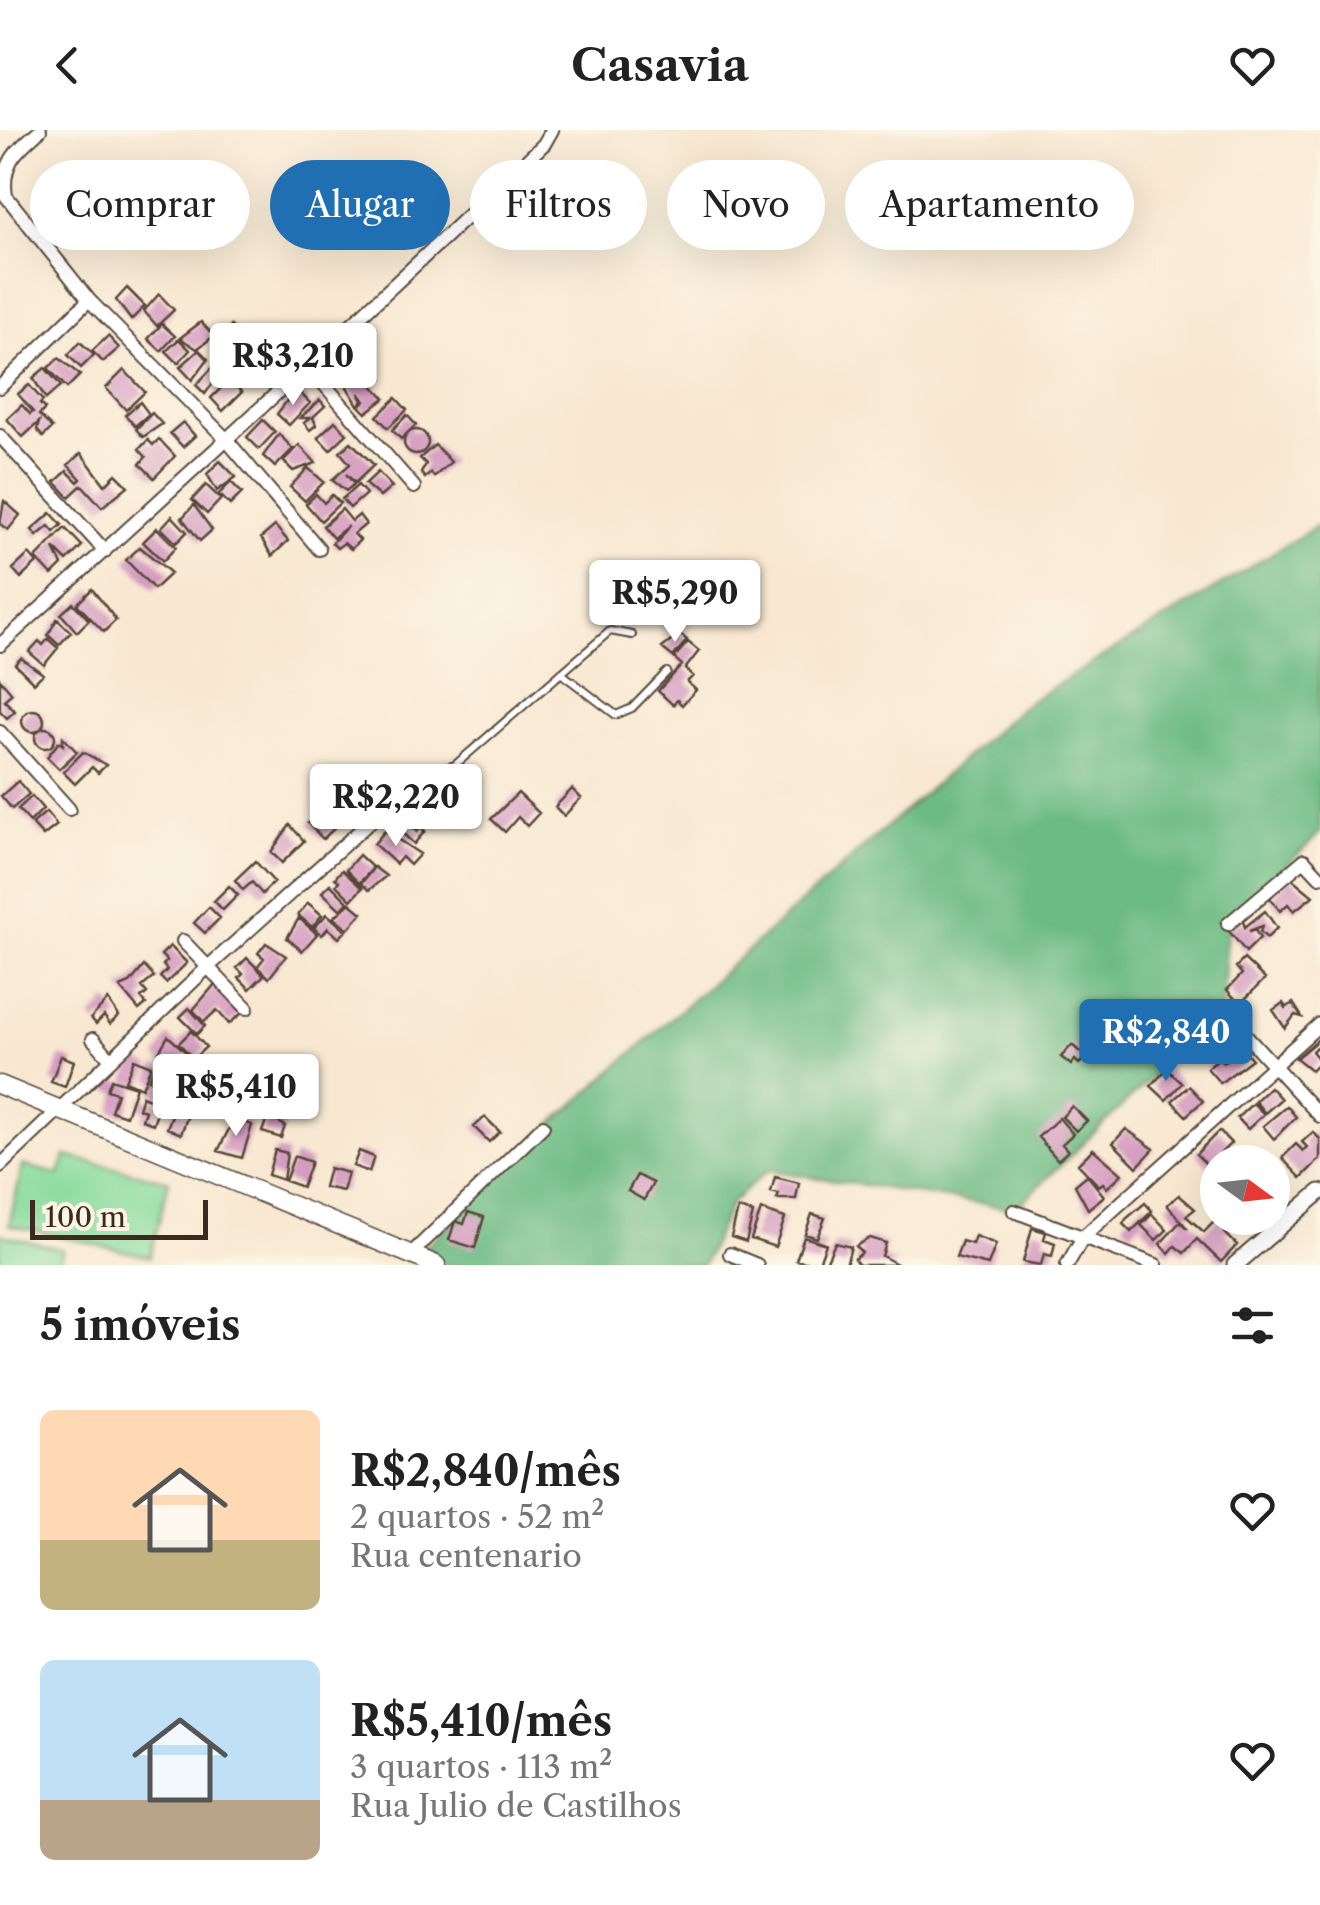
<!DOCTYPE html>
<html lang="pt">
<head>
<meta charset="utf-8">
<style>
  :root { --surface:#fff; --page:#f2f2f2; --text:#222; --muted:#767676; --accent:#1f6fb2 }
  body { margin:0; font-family:"Libre Caslon Text",serif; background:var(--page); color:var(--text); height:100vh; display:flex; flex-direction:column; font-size:38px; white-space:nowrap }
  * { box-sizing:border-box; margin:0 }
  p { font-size:32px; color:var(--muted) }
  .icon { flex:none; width:55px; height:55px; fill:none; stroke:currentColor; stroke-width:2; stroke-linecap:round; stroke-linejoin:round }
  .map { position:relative; height:1135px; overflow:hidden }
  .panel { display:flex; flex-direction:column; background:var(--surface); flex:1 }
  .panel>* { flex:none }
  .top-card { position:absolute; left:30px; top:30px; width:1260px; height:90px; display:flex; gap:20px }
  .needle { width:65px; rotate:105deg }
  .fabs { position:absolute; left:1200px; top:1015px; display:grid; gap:20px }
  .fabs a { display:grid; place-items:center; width:90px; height:90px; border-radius:50%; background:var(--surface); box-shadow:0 10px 40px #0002; font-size:50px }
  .scale { position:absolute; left:30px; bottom:25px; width:178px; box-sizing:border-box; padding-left:10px; border:5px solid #3b2a1e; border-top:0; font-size:28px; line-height:35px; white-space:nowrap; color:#3b2a1e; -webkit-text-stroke:8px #fcf5e5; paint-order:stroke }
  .price { position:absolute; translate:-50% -85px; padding:0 22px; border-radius:10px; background:#fff; color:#222; font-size:32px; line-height:65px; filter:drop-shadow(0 2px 5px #0008) }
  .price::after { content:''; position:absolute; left:50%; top:60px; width:30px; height:22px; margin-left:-15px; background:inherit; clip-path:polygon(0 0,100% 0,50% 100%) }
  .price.current { background:var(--accent); color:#fff }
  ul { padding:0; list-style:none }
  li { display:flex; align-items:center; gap:30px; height:250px; padding:0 40px }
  li span { display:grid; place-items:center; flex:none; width:280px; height:200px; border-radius:15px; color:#555 }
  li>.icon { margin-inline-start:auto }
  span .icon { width:120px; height:120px; fill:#fffc; stroke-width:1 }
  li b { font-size:42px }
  h2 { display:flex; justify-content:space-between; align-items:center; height:120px; padding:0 40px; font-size:42px }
  .pill { padding:0 35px; border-radius:45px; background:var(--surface); box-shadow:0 10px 40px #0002; font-size:35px; line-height:90px }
  .pill.current { background:var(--accent); color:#fff }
  header { display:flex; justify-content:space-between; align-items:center; height:130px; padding:0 40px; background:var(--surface); font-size:45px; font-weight:800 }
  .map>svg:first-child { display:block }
  .green { fill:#87db9d; stroke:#61825e; stroke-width:2.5 }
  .forest { fill:#6dbb84; stroke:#547251; stroke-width:2.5 }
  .building { fill:#d59cc1 }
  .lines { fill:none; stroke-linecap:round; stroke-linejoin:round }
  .service-casing { stroke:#574639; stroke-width:10 }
  .minor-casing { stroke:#574639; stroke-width:16 }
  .tertiary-casing { stroke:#574639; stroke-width:19 }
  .secondary-casing { stroke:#574639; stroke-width:21 }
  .service { stroke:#fff; stroke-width:6 }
  .minor { stroke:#fff; stroke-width:12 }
  .tertiary { stroke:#fff; stroke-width:15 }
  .secondary { stroke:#fff; stroke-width:18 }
</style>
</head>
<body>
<header><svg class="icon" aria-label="back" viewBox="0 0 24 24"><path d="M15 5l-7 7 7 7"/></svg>Casavia<svg class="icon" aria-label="heart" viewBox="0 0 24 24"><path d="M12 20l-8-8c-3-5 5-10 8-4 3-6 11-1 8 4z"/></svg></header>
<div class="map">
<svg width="1320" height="1135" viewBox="0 0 1320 1135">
  <rect width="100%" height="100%" fill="#fcf5e5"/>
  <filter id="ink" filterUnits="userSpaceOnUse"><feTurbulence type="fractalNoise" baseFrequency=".01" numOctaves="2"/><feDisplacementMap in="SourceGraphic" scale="20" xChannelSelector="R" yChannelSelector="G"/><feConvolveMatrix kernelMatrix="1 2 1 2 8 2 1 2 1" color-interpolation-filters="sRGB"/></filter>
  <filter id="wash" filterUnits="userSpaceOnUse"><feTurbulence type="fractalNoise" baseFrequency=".0048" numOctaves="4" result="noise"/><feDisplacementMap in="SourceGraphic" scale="40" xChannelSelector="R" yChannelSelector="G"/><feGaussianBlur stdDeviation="2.25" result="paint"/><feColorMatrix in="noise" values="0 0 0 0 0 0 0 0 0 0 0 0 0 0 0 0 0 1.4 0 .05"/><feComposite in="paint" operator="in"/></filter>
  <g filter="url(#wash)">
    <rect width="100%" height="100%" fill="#f8e8d1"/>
    <path class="green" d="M66 1026 169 1051 150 1127 9 1095 23 1035 60 1045Z
      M0 1104 63 1120 59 1135H0Z"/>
    <path class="forest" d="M1320 394V703L1228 793 1222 880 1015 1079 768 1040 731 1073 703 1135H449L418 1124 549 997 1024 575Z"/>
    <g id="blocks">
      <path class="building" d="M127 158 145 176 131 190 116 170Z
        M159 164 174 180 157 196 144 181Z
        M201 192 214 206 197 219 180 208Z
        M162 194 175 206 161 221 148 209Z
        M231 196 242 208 229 219 219 208Z
        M108 206 119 218 103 232 92 221Z
        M179 209 190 220 178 233 166 221Z
        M80 212 94 225 81 238 68 225Z
        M262 217 277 233 265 244 250 228Z
        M199 220 208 229 192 250 180 237Z
        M59 228 80 245 67 258 48 238Z
        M218 232 224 238 205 264 196 255Z
        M45 238 61 256 46 269 33 248Z
        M124 240 145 262 126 280 106 258Z
        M358 240 385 268 366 283 359 276 365 271 359 263 363 271 358 275 344 252Z
        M229 250 242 262 223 281 211 268Z
        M29 255 43 271 40 274 45 279 39 285 52 298 43 307 37 300 39 292 23 307 7 289 22 275 30 284 33 282 18 264Z
        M300 263 310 273 289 295 277 284 292 264 295 268Z
        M396 268 407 280 388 298 377 286Z
        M320 270 325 276 313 287 316 295 310 300 304 293 310 288H300Z
        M140 272 149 284 135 296 125 285Z
        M152 283 162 294 143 307 136 299Z
        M407 285 416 295 401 309 392 300Z
        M263 290 275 302 259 319 247 307Z
        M335 291 347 304 330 320 318 307Z
        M183 292 195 306 183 317 170 303Z
        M404 312a12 12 0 1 1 24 0a12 12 0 1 1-24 0Z
        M279 304 293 319 275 337 263 326Z
        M159 309 175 326 154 348 140 334 146 327 139 319 148 310 153 315Z
        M351 312 374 335 355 353 346 344 354 354 346 361 332 350 350 334 340 322Z
        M299 315 316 333 293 341 283 331Z
        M435 315 451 332 434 347 431 343 425 348 421 343 426 334 420 328Z
        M81 323 105 355 116 344 128 356 102 377 82 355 69 367 55 352 67 341 78 352 81 349 68 335Z
        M220 331 236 347 217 361 207 344Z
        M308 338 324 352 305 371 290 357Z
        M378 342 392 357 380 367 365 354Z
        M231 352 242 363 230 375 219 364Z
        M206 355 221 369 207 384 192 370Z
        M358 355 366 364 350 378 342 369Z
        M316 364 324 373 332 365 340 373 321 391 306 374Z
        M4 371 20 385 8 400 0 394Z
        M194 375 212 400 200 411 182 388Z
        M342 379 352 391 359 385 366 394 354 404 360 410 351 419 344 413 337 418 332 413 348 396 333 408 323 396Z
        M51 383 62 395 54 402 49 396 37 406 32 400Z
        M172 386 187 402 176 413 161 398Z
        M275 396 288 411 272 426 261 408Z
        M65 398 82 416 67 431 54 418 62 435 52 445 36 428Z
        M157 398 176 417 163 431 143 412Z
        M140 417 171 443 154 459 126 430Z
        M29 424 37 433 21 448 13 439Z
        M92 459 116 490 104 502 77 474Z
        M73 473 89 490 77 502 61 484Z
        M57 489 71 502 59 515 48 505Z
        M680 504 687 510 673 527 662 518Z
        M48 509 58 518 44 535 29 522 39 511 43 515Z
        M688 512 699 521 685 539 693 546 687 552 696 560 682 575 677 570 673 575 658 561 682 535 674 528Z
        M21 528 43 544 34 553 15 534Z
        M0 549 12 563 4 570 15 581 7 588 0 581Z
        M22 591a11 11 0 1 1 22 0a11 11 0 1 1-22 0Z
        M35 608a10 10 0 1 1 20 0a10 10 0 1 1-20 0Z
        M63 607 77 622 59 639 47 627 59 612 63 615Z
        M83 622 106 635 98 643 92 637 75 654 63 642Z
        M18 651 29 664 12 679 1 666Z
        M436 654 456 673 441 690 427 677 432 673 424 666Z
        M572 659 581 668 564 686 555 677Z
        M518 663 539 683 527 696 518 687 505 702 491 689Z
        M32 666 43 679 30 692 18 679Z
        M46 682 57 695 43 706 32 694Z
        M327 683 338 695 323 709 308 693Z
        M405 691 417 702 421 697 425 701 414 714 398 699Z
        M290 695 304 711 282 733 271 722Z
        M385 701 420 724 410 735 402 727 396 734 374 714Z
        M359 725 373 738 359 753 346 740Z
        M255 731 274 752 262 764 252 752 243 760 235 750Z
        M374 737 386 746 369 760 361 754Z
        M342 740 362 758 351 770 336 755 339 751 335 748Z
        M1290 747 1313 766 1294 781 1288 774 1280 781 1270 768Z
        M330 754 348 772 341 780 322 762Z
        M229 756 238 765 223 780 214 771Z
        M308 773 322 785 312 797 298 785Z
        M350 773 362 783 348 799 334 787Z
        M209 777 220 788 205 803 194 793Z
        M1265 781 1277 798 1267 808 1260 802 1262 796 1249 801 1255 800 1260 808 1246 822 1228 800 1242 789 1245 797Z
        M327 784 346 801 339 808 328 798 322 805 314 798Z
        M299 788 317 804 302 821 287 808Z
        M266 813 286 826 269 848 257 837 264 828 258 823Z
        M170 816 187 833 166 853 160 847 167 840 163 835 167 831 161 825Z
        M247 828 264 845 250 859 239 848 243 844 237 838Z
        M1244 829 1265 849 1240 874 1227 860 1242 844 1236 837Z
        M144 836 154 847 142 857 147 863 141 868 146 874 139 880 120 857 130 853Z
        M216 853 242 883 229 894 217 880 204 892 193 880Z
        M108 870 119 886 110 894 104 886 96 894 91 888Z
        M1283 873 1286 878 1293 873 1302 887 1295 885 1285 898 1273 880Z
        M189 878 205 896 197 904 180 887Z
        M191 901 206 917 193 929 179 913Z
        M168 906 187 923 171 941 156 927Z
        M1320 908V922L1316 917 1312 921 1320 931 1311 940 1296 928Z
        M1235 910 1252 929 1220 953 1207 938 1219 928 1223 932 1227 929 1221 922Z
        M1072 915 1086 927 1079 934 1075 930 1071 935 1061 927Z
        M61 926 74 931 65 957 51 952Z
        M134 929 151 936 142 958 125 951Z
        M155 935 175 943 164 968 151 963 155 952 149 949Z
        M1167 939 1182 953 1166 970 1151 956Z
        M177 945 192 951 181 978 165 972Z
        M111 949 136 957 126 986 111 981 117 963 107 960Z
        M1189 956 1203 971 1186 986 1172 971Z
        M1270 957 1281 969 1265 983 1255 971Z
        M142 966 160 973 153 994 142 990 145 981 138 978Z
        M1253 973 1264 984 1248 999 1237 988Z
        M1072 976 1087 991 1076 1001 1062 987Z
        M1287 976 1296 987 1274 1009 1263 996Z
        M174 980 188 985 181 1004 167 998Z
        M268 985 285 996 281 1008 262 1002Z
        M485 987 500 1002 489 1012 474 997Z
        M1059 988 1073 1004 1062 1014 1068 1021 1058 1030 1038 1007Z
        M234 989 252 995 242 1028 218 1021Z
        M1126 999 1154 1019 1137 1037 1113 1013Z
        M1219 1001 1231 1013 1208 1036 1196 1024Z
        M1313 1002 1320 1009V1029L1301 1048 1282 1028 1296 1014 1303 1021 1307 1017 1302 1012Z
        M1093 1019 1122 1044 1107 1058 1103 1053 1099 1056 1078 1034Z
        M275 1020 287 1023 283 1050 268 1045Z
        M359 1021 374 1027 369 1042 353 1036Z
        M294 1026 311 1032 302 1057 285 1051Z
        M329 1038 348 1043 343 1061 324 1057Z
        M637 1045 653 1053 644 1070 628 1061Z
        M1087 1045 1104 1066 1088 1079 1075 1055Z
        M775 1047 799 1053 796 1069H777L779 1064 771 1062Z
        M1179 1065 1195 1079 1186 1086 1204 1102 1218 1088 1235 1092 1225 1103 1237 1115 1221 1132 1197 1109 1184 1123 1175 1116 1169 1123 1160 1114 1180 1092 1188 1099 1167 1075Z
        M1145 1073 1152 1081 1131 1102 1123 1094 1126 1089Z
        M738 1079 753 1083 746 1112 731 1107Z
        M761 1080 785 1088 775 1117 751 1109Z
        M468 1082 484 1087 475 1118 449 1110 455 1091 464 1094Z
        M812 1084 825 1088 817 1108 805 1104Z
        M1152 1084 1167 1100 1156 1110 1141 1095Z
        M1032 1098 1046 1102 1044 1109 1055 1113 1052 1126 1044 1124 1041 1135 1023 1132Z
        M975 1106 996 1114 988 1135 956 1127 962 1111 972 1114Z
        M804 1107 826 1114 818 1135 796 1130Z
        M870 1108 886 1113 882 1126 899 1135H859L854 1129 862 1123 856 1116Z
        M835 1113 851 1117 846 1135H825Z"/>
    </g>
  </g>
  <g filter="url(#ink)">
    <use href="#blocks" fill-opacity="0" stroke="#574639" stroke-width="2.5"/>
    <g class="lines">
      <defs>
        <path id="service" d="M561 543 616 585 632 578 667 542
          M422 645 455 635 610 501 632 505"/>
        <path id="minor" d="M40 0C16 21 1 33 6 66L89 170 225 308 319 419
          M309 237 414 357
          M0 257 89 170
          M0 306 105 421
          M0 515C183 350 365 184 544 14L552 0
          M0 602 69 679
          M1228 794 1304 730 1320 747
          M183 811 247 878
          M1223 880 1320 986
          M93 909 110 928
          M0 1036 208 837 422 645
          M1014 1081 1156 1135
          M411 1124 543 996
          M730 1124 757 1135
          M1067 1135 1083 1107 1320 894"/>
        <path id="tertiary" d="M1235 1135 1320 1062"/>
        <path id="secondary" d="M0 955 436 1135"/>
      </defs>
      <use href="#service" class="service-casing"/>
      <use href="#minor" class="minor-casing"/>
      <use href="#tertiary" class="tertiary-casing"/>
      <use href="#secondary" class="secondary-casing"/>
      <use href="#service" class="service"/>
      <use href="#minor" class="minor"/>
      <use href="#tertiary" class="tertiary"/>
      <use href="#secondary" class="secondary"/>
    </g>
  </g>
</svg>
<div class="fabs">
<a><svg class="needle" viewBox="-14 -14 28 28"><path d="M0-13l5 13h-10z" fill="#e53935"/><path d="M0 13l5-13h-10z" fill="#767676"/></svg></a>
</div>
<div class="scale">100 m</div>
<b class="price" style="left:293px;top:278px">R$3,210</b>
<b class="price" style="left:675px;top:515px">R$5,290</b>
<b class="price" style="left:396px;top:719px">R$2,220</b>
<b class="price current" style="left:1166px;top:954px">R$2,840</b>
<b class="price" style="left:236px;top:1009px">R$5,410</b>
<div class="top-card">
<a class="pill">Comprar</a>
<a class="pill current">Alugar</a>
<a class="pill">Filtros</a>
<a class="pill">Novo</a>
<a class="pill">Apartamento</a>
</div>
</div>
<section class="panel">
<h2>5 imóveis<svg class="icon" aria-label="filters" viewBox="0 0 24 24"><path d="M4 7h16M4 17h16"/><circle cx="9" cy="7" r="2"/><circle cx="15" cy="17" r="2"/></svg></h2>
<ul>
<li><span style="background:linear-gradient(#ffd9b3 65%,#c2b280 0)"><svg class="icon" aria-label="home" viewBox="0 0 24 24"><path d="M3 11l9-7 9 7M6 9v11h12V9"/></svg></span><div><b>R$2,840/mês</b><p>2 quartos · 52 m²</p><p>Rua centenario</p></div><svg class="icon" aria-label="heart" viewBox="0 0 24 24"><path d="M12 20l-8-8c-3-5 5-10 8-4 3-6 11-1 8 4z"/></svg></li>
<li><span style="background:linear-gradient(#bfe0f5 70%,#b9a48a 0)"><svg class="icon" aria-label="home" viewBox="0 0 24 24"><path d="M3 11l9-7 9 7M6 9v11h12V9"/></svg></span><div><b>R$5,410/mês</b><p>3 quartos · 113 m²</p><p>Rua Julio de Castilhos</p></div><svg class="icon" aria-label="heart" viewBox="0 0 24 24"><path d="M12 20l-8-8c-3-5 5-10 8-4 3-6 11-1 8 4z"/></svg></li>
</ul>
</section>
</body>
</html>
